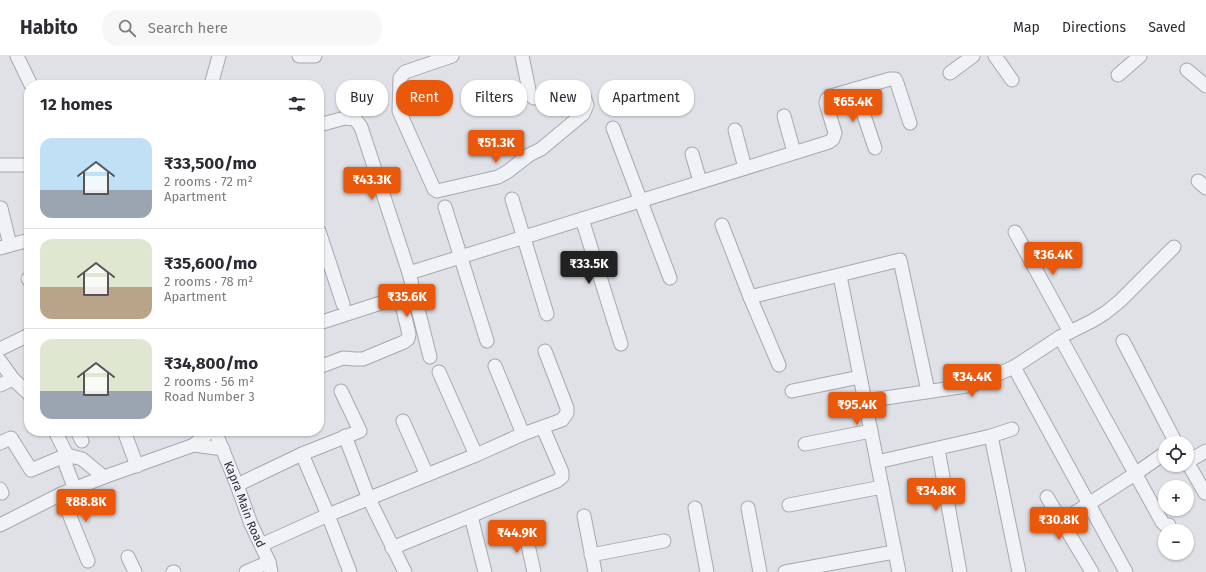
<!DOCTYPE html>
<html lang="en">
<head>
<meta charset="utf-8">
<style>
  :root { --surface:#fff; --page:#f7f7f7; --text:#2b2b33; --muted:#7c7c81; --line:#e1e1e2; --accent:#ea580c }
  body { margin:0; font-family:"Fira Sans",sans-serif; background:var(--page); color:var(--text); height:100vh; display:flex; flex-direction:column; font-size:15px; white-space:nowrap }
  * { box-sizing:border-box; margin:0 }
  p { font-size:13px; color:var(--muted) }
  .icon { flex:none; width:22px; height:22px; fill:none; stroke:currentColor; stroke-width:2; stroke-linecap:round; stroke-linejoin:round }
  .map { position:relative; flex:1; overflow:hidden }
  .panel { position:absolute; left:24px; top:24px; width:300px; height:356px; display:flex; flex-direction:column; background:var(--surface); border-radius:16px; box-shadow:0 1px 3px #0004 }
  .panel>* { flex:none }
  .top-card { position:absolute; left:336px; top:24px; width:380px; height:36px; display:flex; gap:8px }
  .buttons { position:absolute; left:1158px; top:380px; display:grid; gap:8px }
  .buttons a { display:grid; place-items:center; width:36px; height:36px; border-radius:50%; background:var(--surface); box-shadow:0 1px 3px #0004; font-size:20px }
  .price { position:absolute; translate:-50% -34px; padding:0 9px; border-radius:4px; background:var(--accent); color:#fff; font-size:13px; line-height:26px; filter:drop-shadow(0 1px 2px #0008) }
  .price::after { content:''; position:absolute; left:50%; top:24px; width:12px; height:9px; margin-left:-6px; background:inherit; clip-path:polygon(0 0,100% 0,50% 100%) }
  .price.selected { background:#222; color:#fff }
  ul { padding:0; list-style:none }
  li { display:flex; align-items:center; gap:12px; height:100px; padding:0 16px }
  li+li { border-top:1px solid var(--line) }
  li span { display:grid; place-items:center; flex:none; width:112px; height:80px; border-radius:12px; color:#555 }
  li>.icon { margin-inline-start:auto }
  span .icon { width:48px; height:48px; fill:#fffc; stroke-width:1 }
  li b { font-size:17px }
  h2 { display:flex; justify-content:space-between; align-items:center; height:48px; padding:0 16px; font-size:17px }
  .tag { padding:0 14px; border-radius:16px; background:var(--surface); box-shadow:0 1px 3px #0004; font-size:14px; line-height:36px }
  .tag.selected { background:var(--accent); color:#fff }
  header { display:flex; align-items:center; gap:24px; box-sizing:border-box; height:56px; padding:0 20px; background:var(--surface); border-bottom:1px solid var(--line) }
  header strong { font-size:19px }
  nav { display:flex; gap:22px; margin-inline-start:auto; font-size:14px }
  .search { width:280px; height:36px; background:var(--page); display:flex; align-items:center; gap:10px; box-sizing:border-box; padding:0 14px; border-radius:16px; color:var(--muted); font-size:15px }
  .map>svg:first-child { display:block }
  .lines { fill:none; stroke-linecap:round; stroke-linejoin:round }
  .minor-casing { stroke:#a5a8b1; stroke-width:15 }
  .minor { stroke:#f1f2f6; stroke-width:13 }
  .labels { text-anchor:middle; stroke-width:3; stroke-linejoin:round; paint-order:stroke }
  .street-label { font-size:12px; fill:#292e3d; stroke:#eef0f5 }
</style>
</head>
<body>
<header>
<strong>Habito</strong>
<div class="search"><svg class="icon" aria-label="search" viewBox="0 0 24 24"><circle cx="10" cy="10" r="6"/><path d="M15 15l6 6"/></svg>Search here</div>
<nav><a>Map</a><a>Directions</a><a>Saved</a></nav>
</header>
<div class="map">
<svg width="1206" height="516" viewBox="0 0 1206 516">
  <rect width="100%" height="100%" fill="#dfe1e7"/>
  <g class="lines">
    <defs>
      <g id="minor">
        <path d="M17 0 31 29"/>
        <path d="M299 0H315"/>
        <path d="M452 0 405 16 400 22 399 55 434 133 437 135 498 121 507 116 529 99 541 93 583 58 587 49 584 40 578 33 570 32 544 41 534 42 530 39 522 0"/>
        <path d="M995 0 1012 24"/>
        <path d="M1187 14 1206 30"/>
        <path d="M950 17 973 0"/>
        <path d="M1118 19 1140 0"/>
        <path d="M211 29 219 0"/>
        <path d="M855 33 875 92"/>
        <path d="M784 60 794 96"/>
        <path d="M319 69 345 62 355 63 361 71 409 217 430 301"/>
        <path d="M613 72 670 222"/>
        <path d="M735 74 745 112"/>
        <path d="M692 98 700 125"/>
        <path d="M0 109H29"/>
        <path d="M1198 125 1206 132"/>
        <path d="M512 143 547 258"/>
        <path d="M445 151 487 285"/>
        <path d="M1 152 10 189"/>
        <path d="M582 163 621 288"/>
        <path d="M722 169 750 241 779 309"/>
        <path d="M319 175 343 248"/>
        <path d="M1015 176 1070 276"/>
        <path d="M0 192 29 184"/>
        <path d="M409 217 829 86 833 83 835 77 826 47 827 43 831 40 890 23H895L897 27 910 67"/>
        <path d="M840 220 899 516"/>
        <path d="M28 223H29"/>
        <path d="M750 241 900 204 928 335"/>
        <path d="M319 267 393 243 398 244 402 249 409 278 408 283 404 286 363 303H355L343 302 319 311"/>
        <path d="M1060 281 1162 466 1165 469H1169"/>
        <path d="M1123 285 1176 387"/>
        <path d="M0 293 29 279"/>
        <path d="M0 305 13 323 29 338"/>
        <path d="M495 310 523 378"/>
        <path d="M1014 311 1126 516"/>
        <path d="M439 316 476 399"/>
        <path d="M0 329 13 323"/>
        <path d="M792 335 860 321"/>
        <path d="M865 345 973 329 1014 311 1060 281 1092 265 1105 257 1120 245 1174 191"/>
        <path d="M403 365 427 419"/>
        <path d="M1012 373 991 380 1019 516"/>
        <path d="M55 375 67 399 66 410 75 433"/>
        <path d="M77 375 82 385"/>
        <path d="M124 375 137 410"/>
        <path id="s1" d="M215 375 237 429 251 468 269 506 271 516"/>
        <path d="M345 380 369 443 405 516"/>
        <path d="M0 387 11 382 31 414 67 399 82 403 104 421"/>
        <path d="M805 388 871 375"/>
        <path d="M194 389 223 393"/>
        <path d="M938 393 960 516"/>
        <path d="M302 398 328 459 350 516"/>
        <path d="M877 406 991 380"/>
        <path d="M1187 406 1205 437"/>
        <path d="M1187 406 1206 395"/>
        <path d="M237 429 302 398 360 375 341 335"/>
        <path d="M0 433 2 437"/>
        <path d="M61 438 88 505"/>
        <path d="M1047 441 1092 516"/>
        <path d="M789 449 882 431"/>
        <path d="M695 452 707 516"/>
        <path d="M748 452 760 516"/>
        <path d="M471 460 485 516"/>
        <path d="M584 460 595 516"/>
        <path d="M1062 465 1135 418 1165 397"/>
        <path d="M0 469 61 438 104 421 194 389 210 375"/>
        <path d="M525 475 534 516"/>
        <path d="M261 489 328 459 476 399 523 378 562 364 567 357V352L545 295"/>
        <path d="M392 492 517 441 557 425 562 421V416L543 372"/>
        <path d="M591 499 664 485"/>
        <path d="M128 501 135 516"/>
        <path d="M173 516H174"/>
        <path d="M246 516 269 506"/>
        <path d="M785 516 894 496"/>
      </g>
    </defs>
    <use href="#minor" class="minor-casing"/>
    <use href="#minor" class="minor"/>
  </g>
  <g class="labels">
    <g class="street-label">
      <text dy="4" stroke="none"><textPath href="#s1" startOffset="79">Kapra Main Road</textPath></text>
    </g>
  </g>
</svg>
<div class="buttons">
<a><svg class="icon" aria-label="locate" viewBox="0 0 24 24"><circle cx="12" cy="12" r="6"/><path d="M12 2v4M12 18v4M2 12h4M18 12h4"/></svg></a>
<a>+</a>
<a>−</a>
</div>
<b class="price" style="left:853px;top:67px">₹65.4K</b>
<b class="price" style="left:496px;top:108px">₹51.3K</b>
<b class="price" style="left:372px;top:145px">₹43.3K</b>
<b class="price" style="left:1053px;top:220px">₹36.4K</b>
<b class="price selected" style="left:589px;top:229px">₹33.5K</b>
<b class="price" style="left:407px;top:262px">₹35.6K</b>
<b class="price" style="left:972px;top:342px">₹34.4K</b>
<b class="price" style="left:857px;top:370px">₹95.4K</b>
<b class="price" style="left:936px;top:456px">₹34.8K</b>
<b class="price" style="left:86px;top:467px">₹88.8K</b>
<b class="price" style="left:1059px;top:485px">₹30.8K</b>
<b class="price" style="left:517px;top:498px">₹44.9K</b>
<div class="top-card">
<a class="tag">Buy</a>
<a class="tag selected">Rent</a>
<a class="tag">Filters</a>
<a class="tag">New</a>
<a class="tag">Apartment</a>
</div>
<section class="panel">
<h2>12 homes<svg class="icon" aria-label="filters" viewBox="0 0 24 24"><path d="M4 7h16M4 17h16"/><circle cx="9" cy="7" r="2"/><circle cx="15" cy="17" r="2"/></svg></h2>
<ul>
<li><span style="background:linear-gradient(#bfe0f5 65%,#9aa5b1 0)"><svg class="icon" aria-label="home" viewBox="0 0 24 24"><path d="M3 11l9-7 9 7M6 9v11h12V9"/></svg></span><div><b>₹33,500/mo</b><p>2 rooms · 72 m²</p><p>Apartment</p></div></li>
<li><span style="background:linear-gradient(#dfe7d0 60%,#b9a48a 0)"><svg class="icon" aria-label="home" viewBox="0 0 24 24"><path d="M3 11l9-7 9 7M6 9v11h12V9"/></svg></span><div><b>₹35,600/mo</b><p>2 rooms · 78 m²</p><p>Apartment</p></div></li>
<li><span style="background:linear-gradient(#dfe7d0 65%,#9aa5b1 0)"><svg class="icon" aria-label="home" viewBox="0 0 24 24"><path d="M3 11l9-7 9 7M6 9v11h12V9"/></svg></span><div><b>₹34,800/mo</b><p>2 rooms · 56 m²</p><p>Road Number 3</p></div></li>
</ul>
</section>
</div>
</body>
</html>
